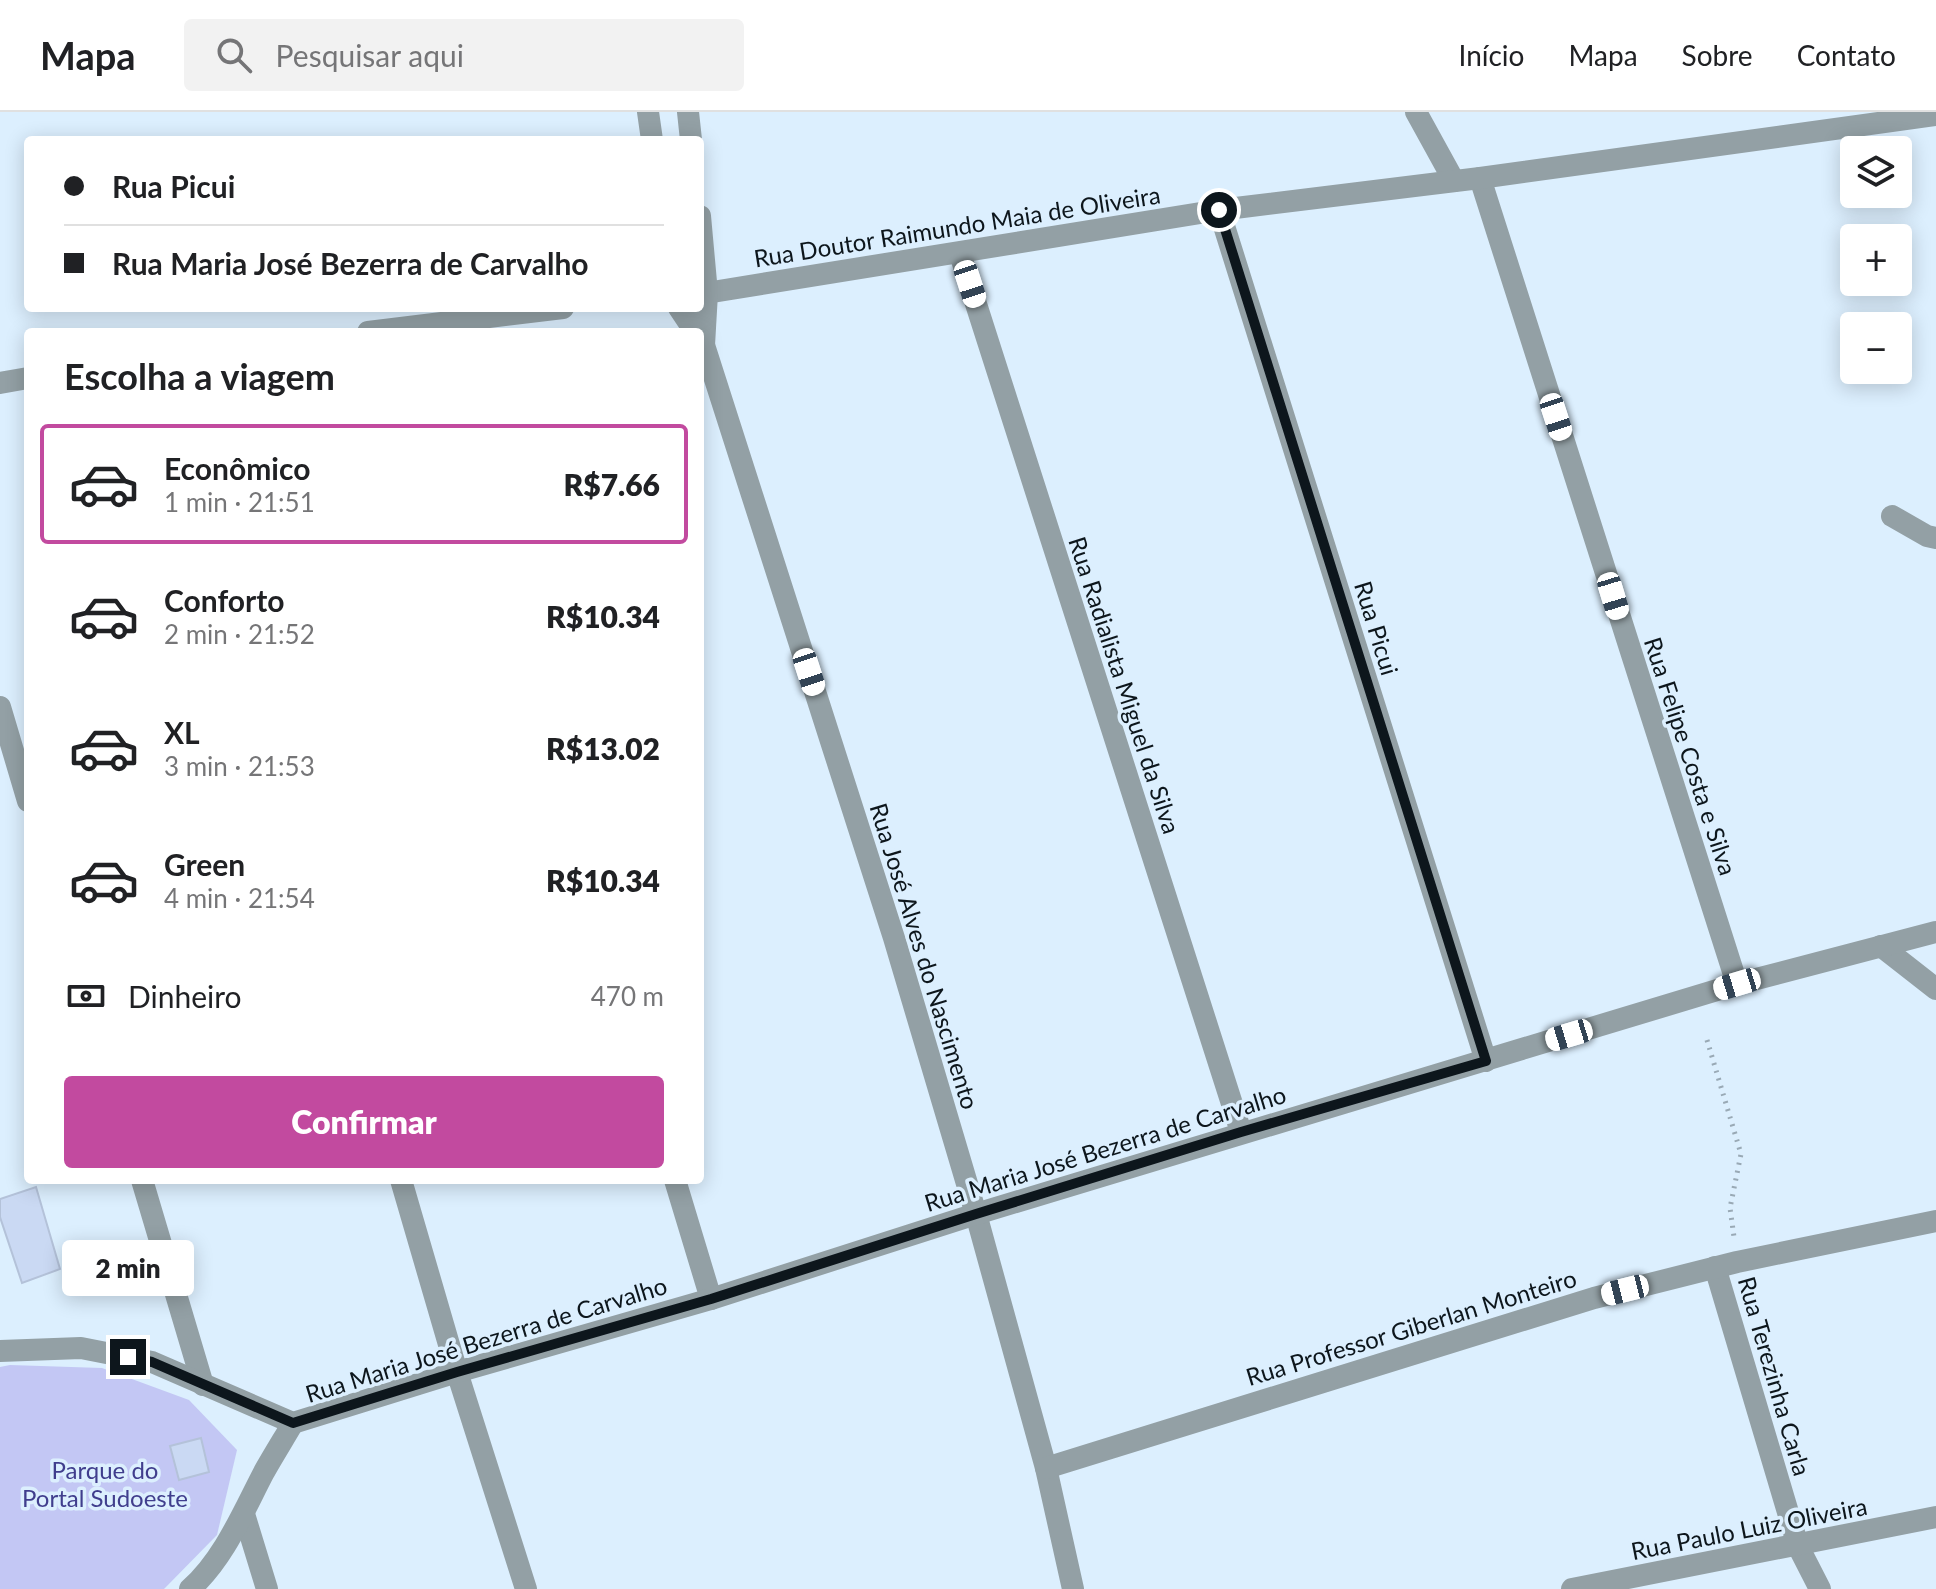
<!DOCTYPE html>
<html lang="pt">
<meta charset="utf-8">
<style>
:root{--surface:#fff;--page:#f2f2f2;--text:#202124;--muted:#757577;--line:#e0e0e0;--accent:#c24a9f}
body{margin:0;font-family:Lato,sans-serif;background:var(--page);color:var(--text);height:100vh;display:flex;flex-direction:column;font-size:30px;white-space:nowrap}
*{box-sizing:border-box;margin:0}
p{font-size:26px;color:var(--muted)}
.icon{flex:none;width:44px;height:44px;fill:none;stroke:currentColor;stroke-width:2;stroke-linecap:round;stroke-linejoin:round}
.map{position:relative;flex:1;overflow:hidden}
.panel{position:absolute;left:24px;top:216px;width:680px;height:856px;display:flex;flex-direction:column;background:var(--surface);border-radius:8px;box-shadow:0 4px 20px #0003}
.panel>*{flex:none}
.hud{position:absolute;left:24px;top:24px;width:680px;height:176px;border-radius:8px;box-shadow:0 4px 20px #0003;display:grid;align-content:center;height:176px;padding:0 40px;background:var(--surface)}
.fabs{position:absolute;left:1840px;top:24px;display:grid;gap:16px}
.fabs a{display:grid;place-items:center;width:72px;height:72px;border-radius:8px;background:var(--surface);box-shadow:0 4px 20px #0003;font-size:40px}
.end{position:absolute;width:36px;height:36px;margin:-18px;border:10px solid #0d161c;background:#fff;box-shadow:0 0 0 4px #fff}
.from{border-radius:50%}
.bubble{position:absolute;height:56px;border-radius:8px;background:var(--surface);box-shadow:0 4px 20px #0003;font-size:26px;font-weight:800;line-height:56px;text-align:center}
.car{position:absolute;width:24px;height:48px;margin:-24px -12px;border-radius:10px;box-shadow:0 0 6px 2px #0007;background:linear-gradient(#fff 24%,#345 0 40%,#fff 0 76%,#345 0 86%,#fff 0)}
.hud b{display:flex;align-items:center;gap:28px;height:76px;font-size:30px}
.hud b+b{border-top:2px solid var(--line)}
.hud i{width:20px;height:20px;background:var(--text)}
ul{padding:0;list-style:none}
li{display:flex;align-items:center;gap:24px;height:120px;margin:0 16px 12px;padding:0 24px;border:4px solid transparent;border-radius:8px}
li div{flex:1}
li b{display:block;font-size:30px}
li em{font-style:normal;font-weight:800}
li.active{border-color:var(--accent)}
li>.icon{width:72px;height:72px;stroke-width:1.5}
h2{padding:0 40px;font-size:36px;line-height:96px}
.pay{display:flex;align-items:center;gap:20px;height:88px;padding:0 40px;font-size:30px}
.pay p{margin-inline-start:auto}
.button{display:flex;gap:16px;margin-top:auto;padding:16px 40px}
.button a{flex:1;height:92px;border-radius:8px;background:var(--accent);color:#fff;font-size:32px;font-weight:800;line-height:92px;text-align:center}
header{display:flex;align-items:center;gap:48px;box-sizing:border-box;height:112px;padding:0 40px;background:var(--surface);border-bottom:2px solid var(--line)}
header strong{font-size:38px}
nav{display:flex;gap:44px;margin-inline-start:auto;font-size:28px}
.search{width:560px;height:72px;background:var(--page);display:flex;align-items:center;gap:20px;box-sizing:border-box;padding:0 28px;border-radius:8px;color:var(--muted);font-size:30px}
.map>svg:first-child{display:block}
</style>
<header>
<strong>Mapa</strong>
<div class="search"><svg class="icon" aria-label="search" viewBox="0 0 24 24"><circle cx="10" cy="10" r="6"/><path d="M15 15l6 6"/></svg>Pesquisar aqui</div>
<nav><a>Início</a><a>Mapa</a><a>Sobre</a><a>Contato</a></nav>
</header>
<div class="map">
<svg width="1936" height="1477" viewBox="0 0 1936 1477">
<rect width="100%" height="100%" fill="#dceffe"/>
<path fill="#c3c7f4" d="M10,1253L102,1256L189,1288L237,1338L217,1423L164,1477H0V1255Z"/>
<g fill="#cad9f3" stroke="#b4c2d9" stroke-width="2">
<path d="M36,1075L60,1157L22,1171L0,1105V1087Z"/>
<path d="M201,1326L209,1360L179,1368L170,1334Z"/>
</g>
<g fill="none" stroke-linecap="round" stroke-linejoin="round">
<path stroke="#99a9b5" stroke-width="5" stroke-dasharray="2 6" stroke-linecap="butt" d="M1707,928L1741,1042L1730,1096L1734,1125"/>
<g stroke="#93a0a5" stroke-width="22">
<path d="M1416,0L1454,69"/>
<path d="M1480,66L1737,872"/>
<path d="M1219,98L1486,949"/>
<path d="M960,142L1241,1020"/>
<path d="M700,182L1219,98L1480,66L1936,3"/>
<path d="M368,220L563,196"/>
<path d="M0,271L28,266"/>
<path d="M1892,404L1927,424L1936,426"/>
<path d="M0,595L28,689"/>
<path d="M1881,834L1936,877"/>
<path d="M142,1068L203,1273"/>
<path d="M401,1068L457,1260L526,1477"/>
<path d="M675,1068L711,1187"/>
<path d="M976,1102L1046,1356L1073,1477"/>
<path d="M1715,1155L1798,1434L1820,1477"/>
<path d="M1046,1356L1594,1186L1737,1150L1936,1109"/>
<path d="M244,1402L267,1477"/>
<path d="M1572,1477L1936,1405"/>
</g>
<g stroke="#93a0a5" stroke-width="22">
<path d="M648,0L652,28"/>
<path d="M688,0L691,28"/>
<path d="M700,104L707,181L704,233"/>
<path d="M679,196L695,220"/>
<path d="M700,227L704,233L894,826L976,1102"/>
<path d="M0,1239L81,1236L152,1250L293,1311L457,1260L711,1187L976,1102L1737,872L1936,820"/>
<path d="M190,1477C224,1447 243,1400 264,1360C273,1344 283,1328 293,1311"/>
</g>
</g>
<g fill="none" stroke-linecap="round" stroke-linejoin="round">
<path stroke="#0d161c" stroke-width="10" d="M128,1245L152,1250L293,1311L457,1260L711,1187L976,1102L1241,1020L1486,949L1219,98"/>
</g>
<g text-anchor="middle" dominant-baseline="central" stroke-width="7" stroke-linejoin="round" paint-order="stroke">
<g font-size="24" fill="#0d161c" stroke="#dceffe">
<text transform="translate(957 114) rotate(-9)">Rua Doutor Raimundo Maia de Oliveira</text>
<text transform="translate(1377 516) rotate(73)">Rua Picui</text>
<text transform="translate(1125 573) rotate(72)">Rua Radialista Miguel da Silva</text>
<text transform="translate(1691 644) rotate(72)">Rua Felipe Costa e Silva</text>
<text transform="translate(925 844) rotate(73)">Rua José Alves do Nascimento</text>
<text transform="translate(1105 1036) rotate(-17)">Rua Maria José Bezerra de Carvalho</text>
<text transform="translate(1411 1215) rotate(-17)">Rua Professor Giberlan Monteiro</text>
<text transform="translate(486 1227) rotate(-17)">Rua Maria José Bezerra de Carvalho</text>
<text transform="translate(1775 1264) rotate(74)">Rua Terezinha Carla</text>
<text transform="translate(1749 1416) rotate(-11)">Rua Paulo Luiz Oliveira</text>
</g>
<g font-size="24" fill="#403e8d" stroke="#dceffe">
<text x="105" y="1357">Parque do<tspan x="105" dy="28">Portal Sudoeste</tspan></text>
</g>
</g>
</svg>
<div class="fabs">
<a><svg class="icon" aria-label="layers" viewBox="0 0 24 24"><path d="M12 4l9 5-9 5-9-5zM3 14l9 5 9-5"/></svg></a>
<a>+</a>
<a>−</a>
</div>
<i class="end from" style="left:1219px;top:98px"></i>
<i class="end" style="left:128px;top:1245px"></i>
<div class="bubble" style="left:62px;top:1128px;width:132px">2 min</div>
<i class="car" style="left:970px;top:172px;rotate:162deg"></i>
<i class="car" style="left:1556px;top:305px;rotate:162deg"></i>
<i class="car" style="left:1613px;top:484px;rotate:163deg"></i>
<i class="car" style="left:809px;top:560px;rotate:162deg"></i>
<i class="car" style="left:1737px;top:872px;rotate:253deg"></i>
<i class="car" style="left:1569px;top:923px;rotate:253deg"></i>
<i class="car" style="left:1625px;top:1178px;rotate:256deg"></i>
<div class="hud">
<b><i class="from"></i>Rua Picui</b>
<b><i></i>Rua Maria José Bezerra de Carvalho</b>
</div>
<section class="panel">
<h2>Escolha a viagem</h2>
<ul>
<li class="active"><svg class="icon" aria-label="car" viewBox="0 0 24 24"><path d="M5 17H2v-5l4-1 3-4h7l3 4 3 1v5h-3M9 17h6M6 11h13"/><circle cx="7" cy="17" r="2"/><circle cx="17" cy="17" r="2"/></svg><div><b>Econômico</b><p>1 min · 21:51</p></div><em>R$7.66</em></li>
<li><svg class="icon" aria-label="car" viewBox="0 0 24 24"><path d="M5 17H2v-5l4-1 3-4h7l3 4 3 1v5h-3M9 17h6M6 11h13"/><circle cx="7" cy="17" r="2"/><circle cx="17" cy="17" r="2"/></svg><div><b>Conforto</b><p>2 min · 21:52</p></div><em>R$10.34</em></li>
<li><svg class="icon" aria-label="car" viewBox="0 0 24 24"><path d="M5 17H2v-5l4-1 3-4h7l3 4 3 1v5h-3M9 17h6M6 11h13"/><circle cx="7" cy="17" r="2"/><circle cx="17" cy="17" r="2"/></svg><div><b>XL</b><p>3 min · 21:53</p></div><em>R$13.02</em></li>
<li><svg class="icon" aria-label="car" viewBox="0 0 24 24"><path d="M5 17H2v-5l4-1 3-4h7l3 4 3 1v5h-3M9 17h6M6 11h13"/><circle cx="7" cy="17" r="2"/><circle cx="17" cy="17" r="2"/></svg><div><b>Green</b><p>4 min · 21:54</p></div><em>R$10.34</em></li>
</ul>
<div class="pay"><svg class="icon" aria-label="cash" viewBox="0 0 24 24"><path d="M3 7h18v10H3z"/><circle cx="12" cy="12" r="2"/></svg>Dinheiro<p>470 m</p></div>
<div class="button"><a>Confirmar</a></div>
</section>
</div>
